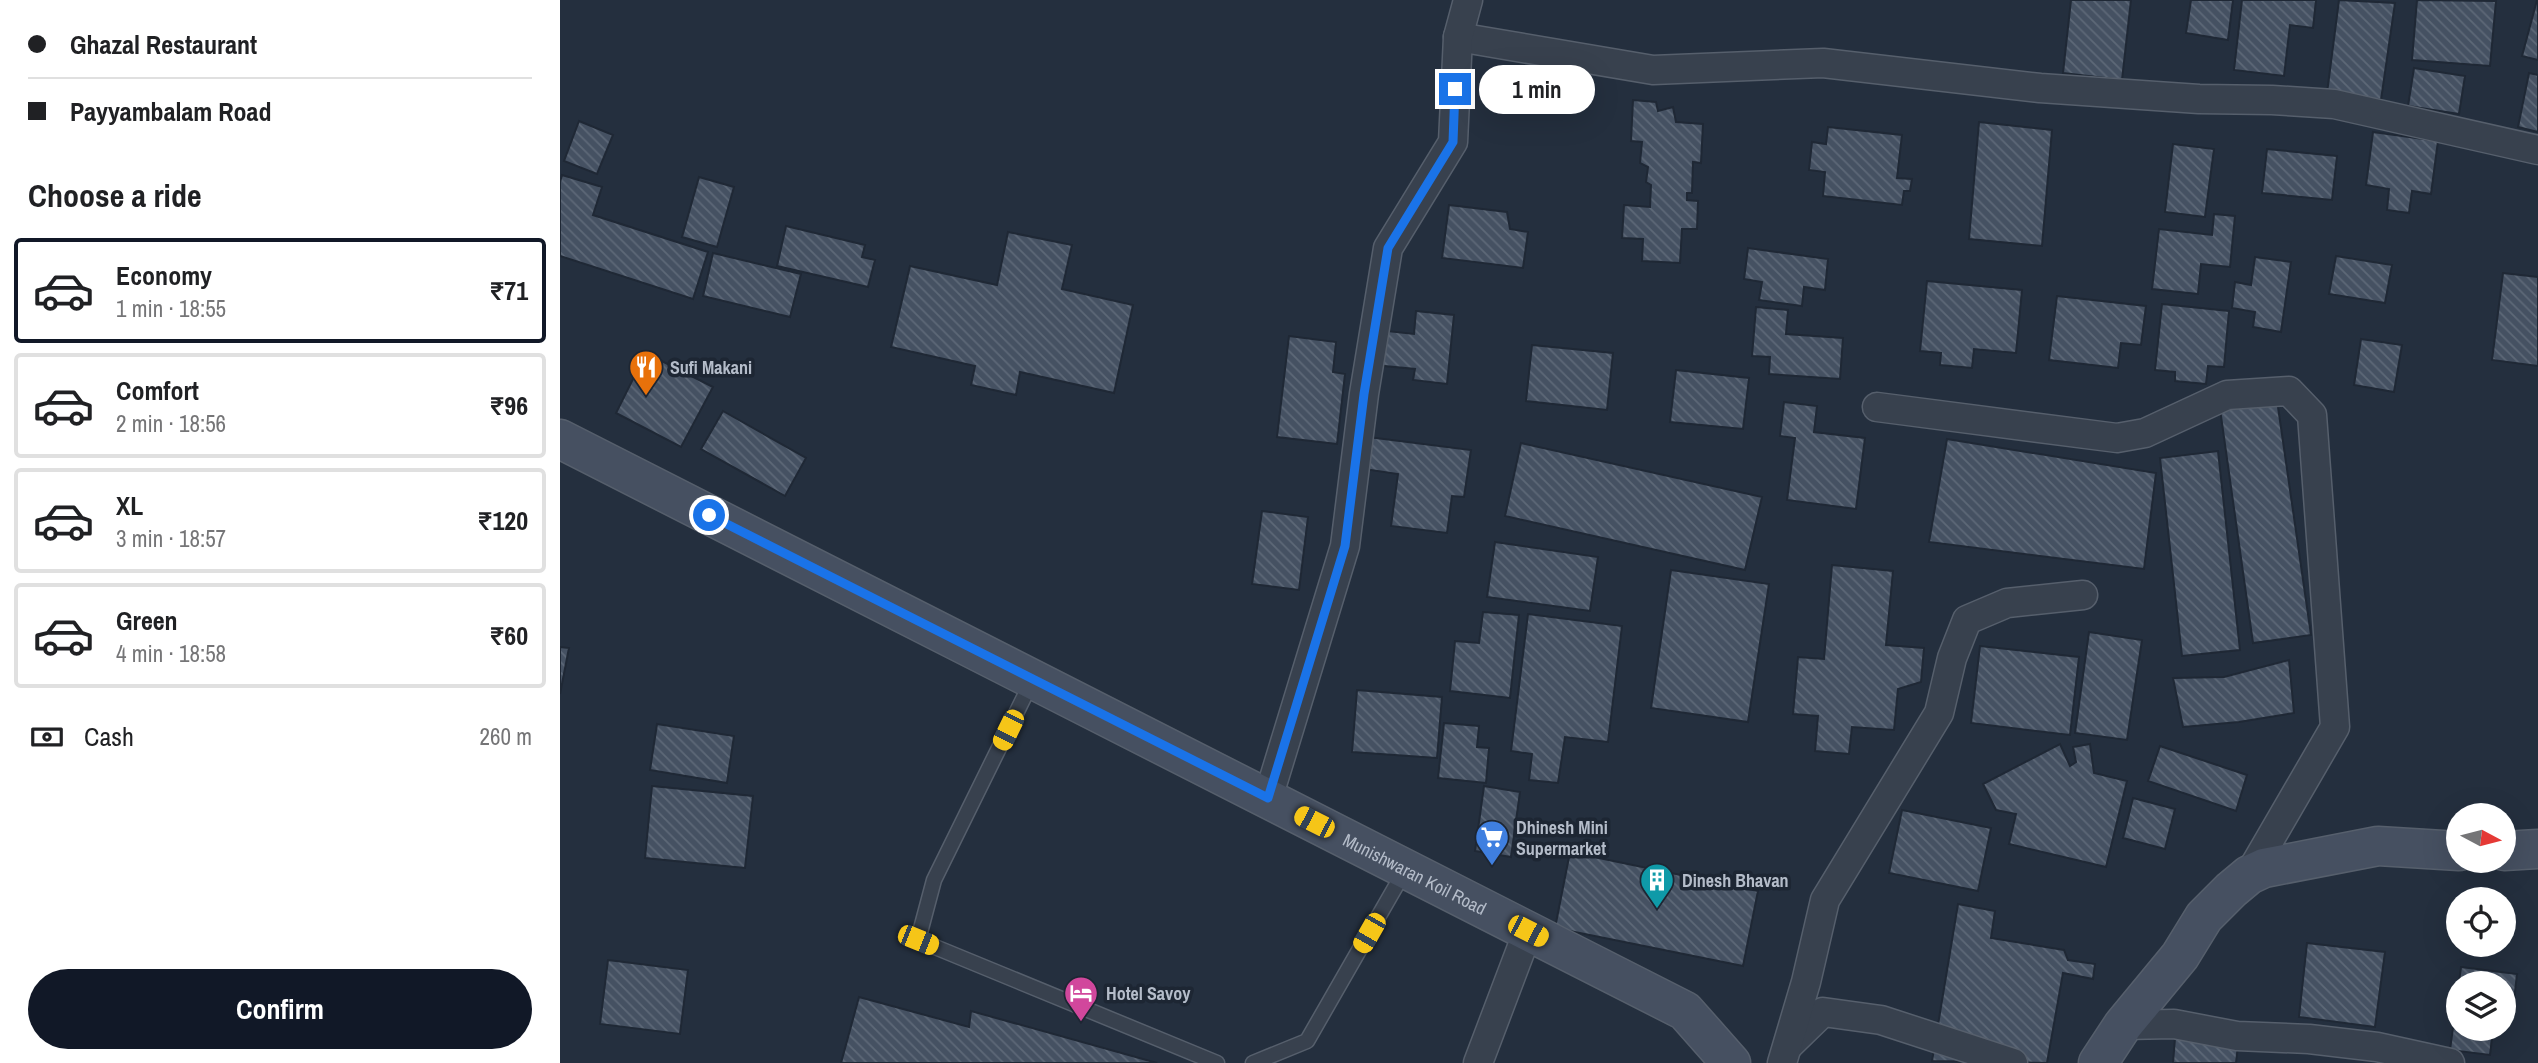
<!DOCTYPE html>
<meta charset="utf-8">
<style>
:root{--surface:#fff;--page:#f6f6f6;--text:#202124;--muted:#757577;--line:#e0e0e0;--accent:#111827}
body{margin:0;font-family:"Archivo Narrow",sans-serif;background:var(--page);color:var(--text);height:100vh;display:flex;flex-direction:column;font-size:26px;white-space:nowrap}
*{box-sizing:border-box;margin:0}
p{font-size:23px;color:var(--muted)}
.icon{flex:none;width:38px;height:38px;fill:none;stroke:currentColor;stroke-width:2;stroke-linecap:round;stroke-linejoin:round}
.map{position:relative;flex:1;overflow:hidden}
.side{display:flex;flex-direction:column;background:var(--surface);width:560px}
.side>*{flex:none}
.guide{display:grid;align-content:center;height:154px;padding:0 28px;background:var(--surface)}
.needle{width:46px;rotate:97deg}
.tools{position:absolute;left:1886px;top:803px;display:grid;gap:14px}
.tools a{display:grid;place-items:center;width:70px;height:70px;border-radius:50%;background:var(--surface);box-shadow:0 7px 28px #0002;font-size:35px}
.end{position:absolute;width:32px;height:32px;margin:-16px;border:9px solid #1a73e8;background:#fff;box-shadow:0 0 0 4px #fff}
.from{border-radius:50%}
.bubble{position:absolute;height:49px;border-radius:24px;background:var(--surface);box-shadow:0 7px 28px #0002;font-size:23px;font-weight:700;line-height:49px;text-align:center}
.car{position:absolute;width:21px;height:42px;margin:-21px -10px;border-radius:9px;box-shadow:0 0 5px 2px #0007;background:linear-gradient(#f5c518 24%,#345 0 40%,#f5c518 0 76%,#345 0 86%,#f5c518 0)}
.guide b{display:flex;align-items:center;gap:24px;height:66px;font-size:26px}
.guide b+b{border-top:2px solid var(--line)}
.guide i{width:18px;height:18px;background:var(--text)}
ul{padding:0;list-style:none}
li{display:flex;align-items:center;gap:21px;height:105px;margin:0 14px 10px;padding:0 14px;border:4px solid var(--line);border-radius:7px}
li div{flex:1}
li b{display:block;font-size:26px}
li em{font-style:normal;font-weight:700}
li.current{border-color:var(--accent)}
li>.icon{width:63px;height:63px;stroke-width:1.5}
h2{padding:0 28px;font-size:32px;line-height:84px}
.pay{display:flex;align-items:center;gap:18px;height:77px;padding:0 28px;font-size:26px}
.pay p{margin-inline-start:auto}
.cta{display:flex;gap:14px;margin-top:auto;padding:14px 28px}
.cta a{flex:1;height:80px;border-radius:42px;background:var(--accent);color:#fff;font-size:28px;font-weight:700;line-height:80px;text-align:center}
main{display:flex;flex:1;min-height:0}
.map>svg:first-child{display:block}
</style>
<main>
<section class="side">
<div class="guide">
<b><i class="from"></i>Ghazal Restaurant</b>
<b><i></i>Payyambalam Road</b>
</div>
<h2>Choose a ride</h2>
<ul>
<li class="current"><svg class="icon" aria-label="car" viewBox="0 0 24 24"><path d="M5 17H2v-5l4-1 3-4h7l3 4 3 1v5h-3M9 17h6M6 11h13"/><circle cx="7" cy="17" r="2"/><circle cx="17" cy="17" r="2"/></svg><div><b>Economy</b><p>1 min · 18:55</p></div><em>₹71</em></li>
<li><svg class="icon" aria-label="car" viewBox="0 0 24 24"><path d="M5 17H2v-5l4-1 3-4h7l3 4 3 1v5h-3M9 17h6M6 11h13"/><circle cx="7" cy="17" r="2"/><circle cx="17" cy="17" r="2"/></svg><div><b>Comfort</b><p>2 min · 18:56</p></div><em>₹96</em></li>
<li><svg class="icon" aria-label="car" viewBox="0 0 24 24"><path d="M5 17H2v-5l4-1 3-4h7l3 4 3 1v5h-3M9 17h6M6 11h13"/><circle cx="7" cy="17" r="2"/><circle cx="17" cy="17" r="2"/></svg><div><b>XL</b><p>3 min · 18:57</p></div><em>₹120</em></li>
<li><svg class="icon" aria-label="car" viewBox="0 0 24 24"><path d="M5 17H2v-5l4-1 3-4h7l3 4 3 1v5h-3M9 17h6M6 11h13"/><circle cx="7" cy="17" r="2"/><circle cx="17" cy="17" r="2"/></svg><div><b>Green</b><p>4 min · 18:58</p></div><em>₹60</em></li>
</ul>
<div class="pay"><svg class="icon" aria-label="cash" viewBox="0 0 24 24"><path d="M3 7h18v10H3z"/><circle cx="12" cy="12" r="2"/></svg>Cash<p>260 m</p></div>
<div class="cta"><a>Confirm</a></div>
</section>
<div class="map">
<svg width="1978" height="1063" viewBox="0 0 1978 1063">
<defs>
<pattern id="building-back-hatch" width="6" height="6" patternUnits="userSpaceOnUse" patternTransform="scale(1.75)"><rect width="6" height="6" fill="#455162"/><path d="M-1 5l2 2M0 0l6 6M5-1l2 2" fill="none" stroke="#5d6877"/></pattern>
</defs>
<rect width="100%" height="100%" fill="#242f3e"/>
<g fill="url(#building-back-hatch)" stroke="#1f2835" stroke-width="2">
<path d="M1511,0H1571L1562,80L1503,73Z"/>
<path d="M1631,0H1673L1668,40L1626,33Z"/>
<path d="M1682,0H1756L1753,28L1730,25L1724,76L1674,70Z"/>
<path d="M1779,0L1835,3L1821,100L1767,93Z"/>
<path d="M1857,0L1936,1L1930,66L1852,60Z"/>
<path d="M1977,0H1978V60L1962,56Z"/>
<path d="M1854,68L1905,76L1899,114L1848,106Z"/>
<path d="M1969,73L1978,75V132L1958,127Z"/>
<path d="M1073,100L1096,102L1098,111L1113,107L1116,122L1143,124L1141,163L1133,162L1132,193H1127V200L1138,201L1137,229H1122L1120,263L1082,261L1083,239L1062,238L1064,205L1090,207L1091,185L1086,182L1088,167L1080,163L1082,142L1071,141Z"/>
<path d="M19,121L53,135L37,174L4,161Z"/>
<path d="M1419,122L1492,130L1482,246L1409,239Z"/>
<path d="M1268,127L1342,135L1337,178L1352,179L1350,191H1344L1342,205L1263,196L1265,172L1249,170L1252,142L1266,144Z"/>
<path d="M1813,132L1878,141L1871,194L1852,191L1849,213L1827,210L1829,189L1806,185Z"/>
<path d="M1613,144L1654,149L1645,217L1605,212Z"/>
<path d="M1707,149L1777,156L1772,200L1702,193Z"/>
<path d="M2,175L42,187L33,215L148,252L133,299L0,256V182Z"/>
<path d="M139,177L174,187L157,247L122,237Z"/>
<path d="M889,205L947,212L950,229L968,232L963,268L882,258Z"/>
<path d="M1654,214L1675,216L1670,267L1641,264L1638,294L1592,289L1599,229L1652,235Z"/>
<path d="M226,226L305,245L302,257L315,260L308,287L217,266Z"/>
<path d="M448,232L512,245L502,289L573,305L554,393L460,372L456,395L411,385L415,366L331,347L350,266L437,285Z"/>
<path d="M1188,248L1268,259L1265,290L1244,287L1242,306L1199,300L1202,282L1184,279Z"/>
<path d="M153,253L241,274L230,317L143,296Z"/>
<path d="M1776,256L1832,265L1825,303L1769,294Z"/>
<path d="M1695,257L1731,262L1721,332L1693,327L1695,312L1672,308L1675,282L1691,285Z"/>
<path d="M1943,273L1978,277V366L1932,360Z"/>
<path d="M1367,281L1462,290L1456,353L1414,349L1412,368L1380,365L1381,353L1360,351Z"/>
<path d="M1497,296L1586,306L1581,345L1561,343L1558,368L1489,360Z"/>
<path d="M1602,304L1669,311L1664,367L1648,366L1646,384L1615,381V372L1595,370Z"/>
<path d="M1196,307L1228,310L1226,334L1283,338L1280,379L1209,374L1210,357L1192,356Z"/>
<path d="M856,311L894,315L887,384L853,380L855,369L814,365L818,330L854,334Z"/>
<path d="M729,336L776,342L773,372L785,374L777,444L717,437Z"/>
<path d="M1801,339L1842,345L1834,392L1794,385Z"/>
<path d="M972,345L1053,353L1047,410L966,401Z"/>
<path d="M86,353L153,387L121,447L56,413Z"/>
<path d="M1116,370L1189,378L1183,429L1110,422Z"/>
<path d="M1717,400L1751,635L1693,643L1660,409Z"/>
<path d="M1224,402L1257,406L1254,432L1305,438L1296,509L1227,500L1235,438L1220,436Z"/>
<path d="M163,411L246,458L225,496L141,449Z"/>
<path d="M808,437L911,450L904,497L892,496L887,533L831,526L838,474L804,469Z"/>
<path d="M1387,439L1596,473L1584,569L1369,542Z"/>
<path d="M961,443L1202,497L1185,570L945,516Z"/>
<path d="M1658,451L1680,650L1622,656L1600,458Z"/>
<path d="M702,511L748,517L739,590L692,584Z"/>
<path d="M935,542L1038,557L1030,611L927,597Z"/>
<path d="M1272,565L1333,571L1326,645L1364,648L1361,682L1338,689L1334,730L1292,727L1289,754L1255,751L1258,716L1233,714L1238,657L1264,659Z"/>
<path d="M1111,570L1209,584L1188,722L1091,708Z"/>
<path d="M923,612L959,615L950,698L890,691L895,641L919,643Z"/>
<path d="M968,614L1062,626L1048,742L1005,737L998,783L969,780L972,754L951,751Z"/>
<path d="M1529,632L1582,640L1567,740L1515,733Z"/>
<path d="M1420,646L1519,657L1510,735L1411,723Z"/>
<path d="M0,647L9,648L0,694Z"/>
<path d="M1729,660L1734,713L1679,722L1623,727L1613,678L1664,677Z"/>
<path d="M797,690L882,697L877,758L792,752Z"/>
<path d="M884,723L919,726L917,747L929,748L926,783L878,778Z"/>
<path d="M97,724L174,736L167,783L90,770Z"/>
<path d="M1500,744L1510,766L1516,762L1513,747L1530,744L1534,773L1567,781L1546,867L1449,844L1456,814L1436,810L1423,784Z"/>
<path d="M1600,746L1687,775L1676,811L1588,781Z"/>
<path d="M92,786L193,796L185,868L85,858Z"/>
<path d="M924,786L960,792L951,857L915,851Z"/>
<path d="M1573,798L1615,809L1605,849L1563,838Z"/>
<path d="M1342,810L1431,828L1418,891L1329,873Z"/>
<path d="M1010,852L1198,891L1183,966L995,928Z"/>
<path d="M1398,904L1435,911L1431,938L1504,950L1508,960L1535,964L1533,979L1503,973L1487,1063L1372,1061Z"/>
<path d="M1747,943L1825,952L1815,1027L1739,1017Z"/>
<path d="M48,960L128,970L120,1034L40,1024Z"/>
<path d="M1901,967L1957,974L1952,1019L1944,1018V984H1899V1029H1933L1930,1055L1890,1050Z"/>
<path d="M299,997L409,1027L411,1011L597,1063H281Z"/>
<path d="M1615,1038L1678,1045L1676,1063H1613Z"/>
</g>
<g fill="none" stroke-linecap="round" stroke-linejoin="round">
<g stroke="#565f6c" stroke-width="17">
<g id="lane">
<path d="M472,681L374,880L358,940L657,1063"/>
<path d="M693,1063L747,1041L844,872"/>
</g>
</g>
<g stroke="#565f6c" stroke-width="31">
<g id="street">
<path d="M898,37L1093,70L1263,63L1480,88L1639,99L1712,100L1774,104L1978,150"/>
<path d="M1317,407L1557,438L1585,433L1667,395L1729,391L1752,415L1775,727L1689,875"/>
<path d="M708,798L785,546L804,394L828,248L893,142L898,37L908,0"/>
<path d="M1563,1025L1614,1024L1677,1036L1749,1039L1817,1047L1890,1063"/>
<path d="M1229,1045L1263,1012L1321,1020L1453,1063"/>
<path d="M918,1063L968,931"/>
<path d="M1222,1063L1246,982L1265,900L1379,713L1392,658L1407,620L1447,603L1523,595"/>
</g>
</g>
<g stroke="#565f6c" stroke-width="41">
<g id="secondary">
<path id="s1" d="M0,439L1125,1011L1171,1063"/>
<path d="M1944,851L1978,849"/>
<path d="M1538,1063L1563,1025L1620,956L1644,917L1671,890L1689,875L1704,868L1818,846L1899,851"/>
</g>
</g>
<use href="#lane" stroke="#38414e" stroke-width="14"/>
<use href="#street" stroke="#38414e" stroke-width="28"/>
<use href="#secondary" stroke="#465061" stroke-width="38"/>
</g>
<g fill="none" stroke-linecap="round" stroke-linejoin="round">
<path stroke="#1a73e8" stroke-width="9" d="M149,515L708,798L785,546L804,394L828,248L893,142L895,89"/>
</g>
<defs>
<g id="restaurant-pin" transform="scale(1.75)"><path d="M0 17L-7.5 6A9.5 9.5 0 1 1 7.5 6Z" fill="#e8710a" stroke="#1d2633"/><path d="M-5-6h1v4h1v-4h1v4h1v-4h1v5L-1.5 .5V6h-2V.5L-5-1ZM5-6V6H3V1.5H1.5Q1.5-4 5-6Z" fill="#fff"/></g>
<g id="supermarket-pin" transform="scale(1.75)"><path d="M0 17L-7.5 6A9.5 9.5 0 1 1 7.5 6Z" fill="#3f7fe0" stroke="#1d2633"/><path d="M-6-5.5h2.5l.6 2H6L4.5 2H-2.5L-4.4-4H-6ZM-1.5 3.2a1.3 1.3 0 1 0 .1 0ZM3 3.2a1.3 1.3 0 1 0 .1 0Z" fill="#fff"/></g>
<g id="building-pin" transform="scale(1.75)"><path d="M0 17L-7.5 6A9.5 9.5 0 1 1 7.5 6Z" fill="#0f9aa8" stroke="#1d2633"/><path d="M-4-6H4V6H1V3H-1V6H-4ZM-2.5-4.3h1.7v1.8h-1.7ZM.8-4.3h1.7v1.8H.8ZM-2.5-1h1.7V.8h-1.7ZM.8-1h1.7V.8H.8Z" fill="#fff"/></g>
<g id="hotel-pin" transform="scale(1.75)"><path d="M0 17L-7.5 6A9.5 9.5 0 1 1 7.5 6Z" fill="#d1479c" stroke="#1d2633"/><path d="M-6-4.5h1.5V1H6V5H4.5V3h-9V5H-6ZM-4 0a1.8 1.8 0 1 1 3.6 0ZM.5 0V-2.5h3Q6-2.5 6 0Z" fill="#fff"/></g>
</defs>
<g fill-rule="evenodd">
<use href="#restaurant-pin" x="86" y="367"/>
<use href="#supermarket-pin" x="932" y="837"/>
<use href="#building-pin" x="1097" y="880"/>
<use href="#hotel-pin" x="521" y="993"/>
</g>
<g text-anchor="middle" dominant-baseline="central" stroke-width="7" stroke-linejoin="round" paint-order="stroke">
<g font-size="18" font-weight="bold" fill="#b4bcc9" stroke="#1d2633" text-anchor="start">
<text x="110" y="367">Sufi Makani</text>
<text x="956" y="827">Dhinesh Mini<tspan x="956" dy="21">Supermarket</tspan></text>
<text x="1122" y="880">Dinesh Bhavan</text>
<text x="546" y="993">Hotel Savoy</text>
</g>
<g font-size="18" fill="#b4bcc9" stroke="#1d2633">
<text stroke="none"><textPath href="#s1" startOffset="959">Munishwaran Koil Road</textPath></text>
</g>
</g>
</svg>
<div class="tools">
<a><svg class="needle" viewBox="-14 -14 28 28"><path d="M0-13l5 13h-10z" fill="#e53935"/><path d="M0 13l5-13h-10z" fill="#757577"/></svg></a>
<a><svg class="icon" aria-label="locate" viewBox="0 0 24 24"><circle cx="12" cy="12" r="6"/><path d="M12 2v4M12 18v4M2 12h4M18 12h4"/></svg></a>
<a><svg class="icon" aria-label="layers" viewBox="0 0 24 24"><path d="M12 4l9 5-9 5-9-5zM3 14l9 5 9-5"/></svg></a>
</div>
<i class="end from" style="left:149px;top:515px"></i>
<i class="end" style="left:895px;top:89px"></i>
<div class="bubble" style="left:919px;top:65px;width:116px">1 min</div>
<i class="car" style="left:448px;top:730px;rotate:206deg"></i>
<i class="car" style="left:754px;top:822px;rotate:297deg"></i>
<i class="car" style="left:968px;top:931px;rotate:117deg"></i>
<i class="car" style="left:809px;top:933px;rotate:210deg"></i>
<i class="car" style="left:358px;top:940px;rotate:112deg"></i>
</div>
</main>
